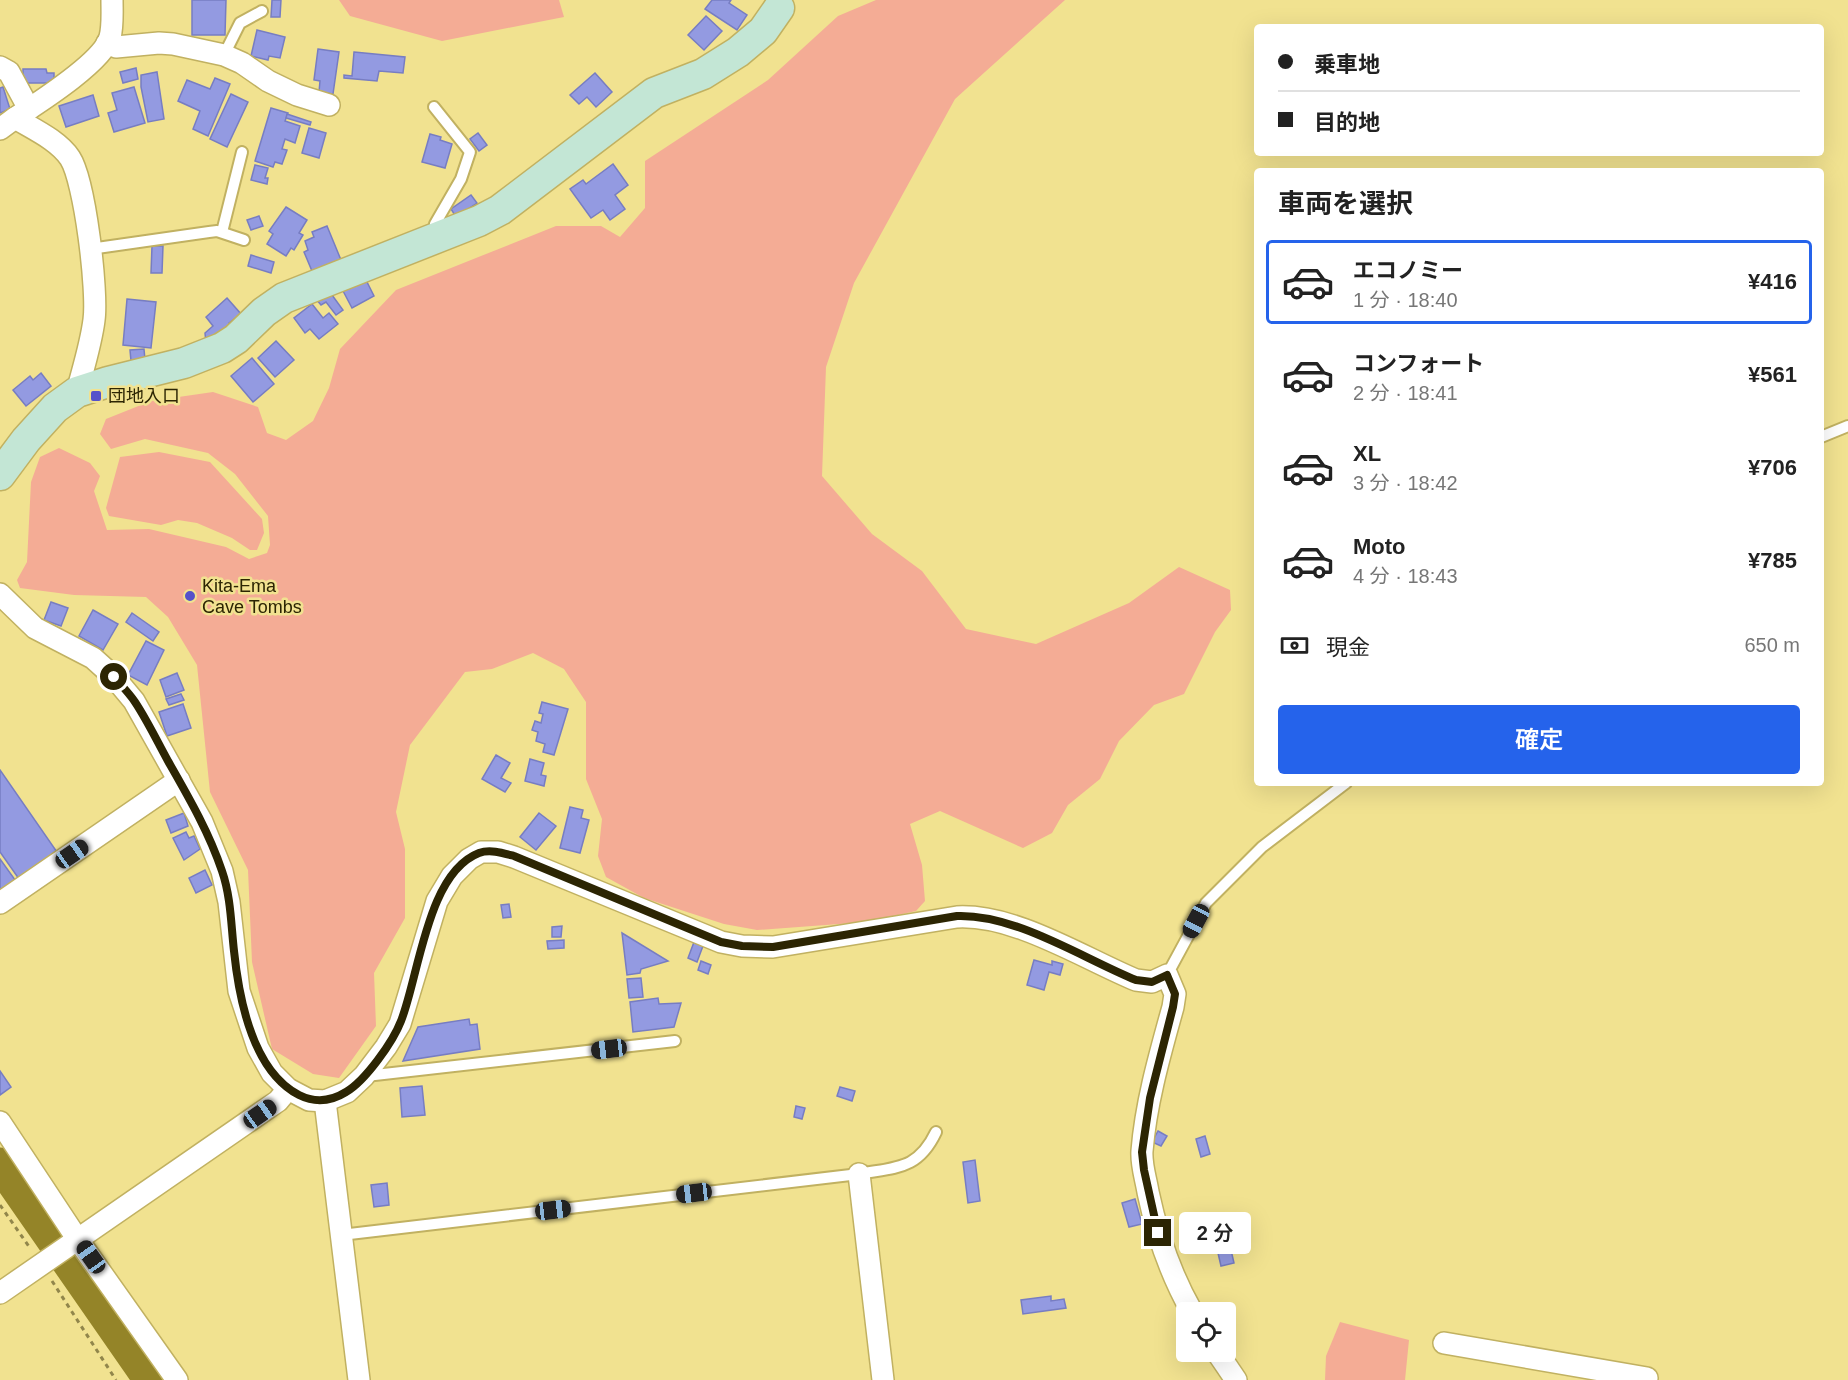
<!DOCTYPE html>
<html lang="ja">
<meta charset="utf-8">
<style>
:root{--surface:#fff;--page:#f2f2f2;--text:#222;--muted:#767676;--line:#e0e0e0;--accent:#2563eb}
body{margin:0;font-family:Arial,"Noto Sans JP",sans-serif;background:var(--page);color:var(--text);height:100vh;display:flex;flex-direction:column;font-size:22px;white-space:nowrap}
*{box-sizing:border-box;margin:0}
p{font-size:20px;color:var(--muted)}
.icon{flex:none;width:33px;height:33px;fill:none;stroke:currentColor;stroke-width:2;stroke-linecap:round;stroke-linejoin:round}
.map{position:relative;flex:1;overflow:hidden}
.drawer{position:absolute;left:1254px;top:168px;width:570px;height:618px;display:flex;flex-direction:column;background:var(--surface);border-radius:6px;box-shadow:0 6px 24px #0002}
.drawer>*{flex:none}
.top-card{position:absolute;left:1254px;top:24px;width:570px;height:132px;border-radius:6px;box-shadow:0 6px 24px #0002;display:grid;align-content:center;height:132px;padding:0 24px;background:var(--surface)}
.tools{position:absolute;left:1176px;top:1302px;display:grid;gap:12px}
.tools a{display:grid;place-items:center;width:60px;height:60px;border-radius:6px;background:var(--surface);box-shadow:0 6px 24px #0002;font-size:30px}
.end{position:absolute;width:27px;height:27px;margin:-14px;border:8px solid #2c2503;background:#fff;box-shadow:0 0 0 3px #fff}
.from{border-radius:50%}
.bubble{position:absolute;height:42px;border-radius:6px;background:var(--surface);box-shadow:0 6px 24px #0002;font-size:20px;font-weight:600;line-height:42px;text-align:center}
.car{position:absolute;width:18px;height:36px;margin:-18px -9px;border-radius:8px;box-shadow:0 0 4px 2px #0007;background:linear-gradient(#222 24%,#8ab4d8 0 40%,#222 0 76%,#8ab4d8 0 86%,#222 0)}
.top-card b{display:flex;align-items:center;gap:21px;height:57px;font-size:22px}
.top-card b+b{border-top:2px solid var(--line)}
.top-card i{width:15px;height:15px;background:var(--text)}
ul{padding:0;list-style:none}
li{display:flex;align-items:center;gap:18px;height:84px;margin:0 12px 9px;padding:0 12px;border:3px solid transparent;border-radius:6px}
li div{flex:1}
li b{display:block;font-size:22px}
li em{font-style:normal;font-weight:600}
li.selected{border-color:var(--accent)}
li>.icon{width:54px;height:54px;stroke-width:1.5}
h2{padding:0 24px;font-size:27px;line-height:72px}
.pay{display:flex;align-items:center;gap:15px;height:66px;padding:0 24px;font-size:22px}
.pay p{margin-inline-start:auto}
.action{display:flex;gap:12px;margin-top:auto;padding:12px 24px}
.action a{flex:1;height:69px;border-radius:6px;background:var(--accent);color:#fff;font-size:24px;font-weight:600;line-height:69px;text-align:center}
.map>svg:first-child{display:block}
</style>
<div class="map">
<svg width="1848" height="1380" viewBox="0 0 1848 1380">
<rect width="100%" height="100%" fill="#f1e290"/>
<g fill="#f4ac95">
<path d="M339,0H559L564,17L442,41L350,16Z"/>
<path d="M876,0H1065L955,99L854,283L826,367L822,476L872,534L922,571L966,629L1036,644L1129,603L1179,567L1230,590L1231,610L1215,632L1184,694L1154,705L1119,741L1100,779L1068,805L1052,833L1023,848L940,811L910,824L922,865L925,901L916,911L866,922L757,930L724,924L644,898L606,877L598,856L602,819L586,779V702L564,669L533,653L492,669L465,672L410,745L396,812L405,849V918L374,973L376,1026L339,1078L313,1074L272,1049L252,962L248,870L210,792L197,665L168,617L146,597L74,595L20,588L17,580L27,562L31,482L40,457L59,448L90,463L100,476L94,491L107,530L149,529L226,547L249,559L267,553L270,545L268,516L235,474L208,453L145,439L111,449L100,434L106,419L151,401L213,392L258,407L267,433L286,440L313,421L329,388L340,349L396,290L556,226H601L620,237L645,208V161L768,80L838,16Z"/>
<path d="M159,452L210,462L262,519L264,533L257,550H250L232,538L197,523L178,520L161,525L109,516L106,508L120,457Z"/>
<path d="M1340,1322L1409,1340L1405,1380H1325L1326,1356Z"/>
</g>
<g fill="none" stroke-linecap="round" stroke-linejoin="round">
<path stroke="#948428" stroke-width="33" d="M0,1164L150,1380"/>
</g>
<g fill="#939ae1" stroke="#777dc2" stroke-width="1.5">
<path d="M192,0H226L225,35H192Z"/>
<path d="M272,0H281L280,17H271Z"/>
<path d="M712,0H731L729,3L747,15L737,30L705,9Z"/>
<path d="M706,16L722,31L704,50L688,35Z"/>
<path d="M257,30L285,37L280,58L269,56L268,60L251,56Z"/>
<path d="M318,49L339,52L333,94L319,92L320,81L314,80Z"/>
<path d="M354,52L405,57L403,73L379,71L377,81L344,78V75L352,76Z"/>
<path d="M136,68L138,79L123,83L120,72Z"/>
<path d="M23,69H46L47,73H54V83H23Z"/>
<path d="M157,72L164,119L148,122L141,87V75Z"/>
<path d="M595,73L612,92L596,107L587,97L579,104L570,95Z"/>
<path d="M215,78L230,84L208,136L193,129L200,111L178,101L187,80L210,89Z"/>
<path d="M3,87L10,109L0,113V88Z"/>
<path d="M134,87L145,123L114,132L108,113L117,110L112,93Z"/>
<path d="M231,94L248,102L227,147L210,139Z"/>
<path d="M93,95L99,116L66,127L59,106Z"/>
<path d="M271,108L288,113L285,121L300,126L295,143L285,139L282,149L287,150L282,164L275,162L273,167L255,161Z"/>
<path d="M287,114L311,122L310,125L286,118Z"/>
<path d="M309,128L326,133L319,158L302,153Z"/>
<path d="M478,133L487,145L479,151L470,139Z"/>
<path d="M430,134L441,137L440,140L452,144L445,168L422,162Z"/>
<path d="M613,164L628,185L615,195L625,209L610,220L603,210L591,218L570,189L583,180L586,184Z"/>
<path d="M255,165L268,168L265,178H268L267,184L251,180Z"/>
<path d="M471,195L477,203L456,217L451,209Z"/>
<path d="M286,207L307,220L299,233L303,235L294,250L291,248L286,256L267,244L273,234L269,231Z"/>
<path d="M259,216L263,226L251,230L247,220Z"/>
<path d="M327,226L341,260L312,271L304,252L308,250L305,241L314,237L312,232Z"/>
<path d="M152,246H163L162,273H151Z"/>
<path d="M251,255L274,262L271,273L248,266Z"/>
<path d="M366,280L374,296L352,308L342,289Z"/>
<path d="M332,295L343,310L336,315L326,302L321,305L316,299Z"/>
<path d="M227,298L241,314L229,323L230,326L206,343L205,333L213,326L206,317Z"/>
<path d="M127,299L156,302L151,348L123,345Z"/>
<path d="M312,304L323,318L329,313L338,324L319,339L310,329L305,333L294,318Z"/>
<path d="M276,341L294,360L275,377L258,358Z"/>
<path d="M144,349L145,360L131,361L130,350Z"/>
<path d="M252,358L274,384L253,402L231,376Z"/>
<path d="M41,373L51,386L26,406L13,390L30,376L33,380Z"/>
<path d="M51,602L68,608L61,626L44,620Z"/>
<path d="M93,610L118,624L103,650L79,636Z"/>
<path d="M132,613L159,632L153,641L126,622Z"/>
<path d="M146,641L164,650L147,685L128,675Z"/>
<path d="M177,673L184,690L166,697L160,680Z"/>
<path d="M181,694L184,700L169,705L166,699Z"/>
<path d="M542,702L568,709L554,755L543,752L545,744L536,741L538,732L532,730L535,721L541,723L543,714L539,713Z"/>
<path d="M183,704L191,728L167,736L159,712Z"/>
<path d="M496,755L510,763L501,778L511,783L505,792L482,779Z"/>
<path d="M530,759L544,763L541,775L546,776L544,786L525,781Z"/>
<path d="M0,770L57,852L19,879L0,852Z"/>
<path d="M570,807L583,810L581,818L589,820L580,853L560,848Z"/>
<path d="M184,813L188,826L171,833L166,820Z"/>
<path d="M539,813L556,826L536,850L520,837Z"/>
<path d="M186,832L189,838L194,836L200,849L184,860L173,838Z"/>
<path d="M0,859L18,884L0,897Z"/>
<path d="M205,870L212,885L196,893L189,878Z"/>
<path d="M509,904L511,917L503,918L501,905Z"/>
<path d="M562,926L561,937H552V927Z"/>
<path d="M622,933L668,961L641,969L640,973L627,975Z"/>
<path d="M564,940V948L548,949L547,941Z"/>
<path d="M694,942L703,946L697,962L688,958Z"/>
<path d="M1034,960L1052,965V961L1063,964L1060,975L1049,972L1044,990L1027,985Z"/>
<path d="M701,961L711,965L708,974L698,970Z"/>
<path d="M641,978L643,997L629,998L627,979Z"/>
<path d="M658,998L659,1004L681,1003L674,1027L633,1032L630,1002Z"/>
<path d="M469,1019L470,1025L477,1024L480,1049L403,1061L418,1027Z"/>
<path d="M0,1071L11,1087L0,1095Z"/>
<path d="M422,1086L425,1115L402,1117L400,1088Z"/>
<path d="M840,1087L855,1091L852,1101L837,1096Z"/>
<path d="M796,1106L805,1108L802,1119L794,1117Z"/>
<path d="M1158,1131L1167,1136L1161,1146L1152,1142Z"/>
<path d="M1205,1136L1210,1154L1201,1157L1196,1139Z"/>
<path d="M975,1160L980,1201L968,1203L963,1162Z"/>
<path d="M387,1183L389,1205L374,1207L371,1185Z"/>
<path d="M1135,1199L1142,1224L1129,1227L1122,1203Z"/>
<path d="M1231,1250L1234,1263L1221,1266L1218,1253Z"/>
<path d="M1051,1296V1301L1064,1299L1066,1308L1023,1314L1021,1300Z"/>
</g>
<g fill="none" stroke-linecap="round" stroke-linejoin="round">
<g stroke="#c1b161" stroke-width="14">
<g id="lane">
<path d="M224,55L240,23L262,11"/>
<path d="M222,232L242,152"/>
<path d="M434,236L435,224L461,179L470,152L434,107"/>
<path d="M90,249L209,232L217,231L244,240"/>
<path d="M1821,437L1848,426"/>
<path d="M1167,975L1206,903L1262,847L1346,783"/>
<path d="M366,1076L675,1041"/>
<path d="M341,1235L859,1174C896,1167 918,1170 936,1132"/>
</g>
</g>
<g stroke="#c1b161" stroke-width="24">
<g id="street">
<path d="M107,43L116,47L159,43L173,44L224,55L242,63L268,81L297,95L329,105"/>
<path d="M0,67L9,72L29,109"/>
<path d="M15,118C38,103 103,62 110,37C113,26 112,12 112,0"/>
<path d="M0,129L15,118C33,129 58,140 70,158C85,181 98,292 94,320C91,344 83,369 77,392"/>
<path d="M0,594L35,628L93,658L114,677L134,701L202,822L222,871L229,902L239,991L258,1048L272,1073L288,1089L309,1100L325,1101L347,1092L364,1076L386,1047L400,1024L437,901L452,876L469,859L481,852H498L514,857L721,942L742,946L773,947L957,917C1015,914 1083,958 1136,980L1152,982L1167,975L1175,994L1173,1007C1160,1054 1146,1102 1142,1151C1141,1165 1146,1179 1148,1192C1157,1235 1171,1275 1192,1312"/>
<path d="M0,903L179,780"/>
<path d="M325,1101L359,1380"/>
<path d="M0,1122L78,1240L177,1380"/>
<path d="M859,1174L883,1380"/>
<path d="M0,1293L278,1101L288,1089"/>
<path d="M1444,1343L1647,1378L1646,1380"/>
<path d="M1217,1352L1236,1380"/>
</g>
</g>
<g stroke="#c1b161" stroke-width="33">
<path id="secondary" d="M0,475L26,440L55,408L77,392L108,382L184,363L222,348L236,339L264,312L284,298L479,221L500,210L654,93L703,74L738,52L763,31L779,8"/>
</g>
<g stroke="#91864b" stroke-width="3" stroke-dasharray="4.5 4.5" stroke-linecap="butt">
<path d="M0,1205L30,1248"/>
<path d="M52,1281L116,1380"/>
</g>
<use href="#lane" stroke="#fff" stroke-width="10"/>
<use href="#street" stroke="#fff" stroke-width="21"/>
<use href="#secondary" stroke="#c3e6d5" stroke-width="30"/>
</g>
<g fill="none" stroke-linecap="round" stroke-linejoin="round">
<path stroke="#2c2503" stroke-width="8" d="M114,677C121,685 129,693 135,702C147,720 157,741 168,761C188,796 209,832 222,871C231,897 231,925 234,951C239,999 253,1071 299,1095C315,1103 330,1102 346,1092C365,1081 393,1042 401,1021C419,976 427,873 479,853C490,849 503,853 514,856L721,942L742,946L773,947L957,916C1016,914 1082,958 1136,980L1152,982L1167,975L1175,994L1173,1007L1150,1098L1142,1152L1144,1170L1158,1233"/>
</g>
<g fill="#5552ca" stroke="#f1e290" stroke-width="2">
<rect x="90" y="390" width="12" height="12" rx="3"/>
<circle cx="190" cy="596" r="6"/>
</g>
<g text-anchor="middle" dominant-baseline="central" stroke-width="5" stroke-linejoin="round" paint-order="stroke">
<g font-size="18" fill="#2c2503" stroke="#f1e290" text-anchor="start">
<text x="108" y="396">団地入口</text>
<text x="202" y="586">Kita-Ema<tspan x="202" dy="21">Cave Tombs</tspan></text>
</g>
</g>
</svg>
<div class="tools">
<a><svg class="icon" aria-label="locate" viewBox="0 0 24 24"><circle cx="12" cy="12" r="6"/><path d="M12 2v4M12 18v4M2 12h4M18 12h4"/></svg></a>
</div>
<i class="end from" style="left:114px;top:677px"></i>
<i class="end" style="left:1158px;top:1233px"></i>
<div class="bubble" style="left:1179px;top:1212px;width:72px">2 分</div>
<i class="car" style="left:72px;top:854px;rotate:55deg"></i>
<i class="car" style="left:1196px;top:921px;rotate:208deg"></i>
<i class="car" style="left:609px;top:1049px;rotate:263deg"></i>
<i class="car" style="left:260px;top:1114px;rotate:55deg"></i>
<i class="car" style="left:694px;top:1193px;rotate:263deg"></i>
<i class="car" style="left:553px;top:1210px;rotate:83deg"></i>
<i class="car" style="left:91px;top:1257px;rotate:325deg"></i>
<div class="top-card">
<b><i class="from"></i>乗車地</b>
<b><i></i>目的地</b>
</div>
<section class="drawer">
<h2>車両を選択</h2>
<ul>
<li class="selected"><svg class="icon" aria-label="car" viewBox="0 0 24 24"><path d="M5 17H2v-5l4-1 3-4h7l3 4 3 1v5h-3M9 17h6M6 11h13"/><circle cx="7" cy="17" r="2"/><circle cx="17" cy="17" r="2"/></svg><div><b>エコノミー</b><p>1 分 · 18:40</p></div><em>¥416</em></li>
<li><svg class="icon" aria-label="car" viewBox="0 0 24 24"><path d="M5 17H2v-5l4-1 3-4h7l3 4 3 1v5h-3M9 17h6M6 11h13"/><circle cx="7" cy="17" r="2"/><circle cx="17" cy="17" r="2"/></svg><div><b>コンフォート</b><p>2 分 · 18:41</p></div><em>¥561</em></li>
<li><svg class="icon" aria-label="car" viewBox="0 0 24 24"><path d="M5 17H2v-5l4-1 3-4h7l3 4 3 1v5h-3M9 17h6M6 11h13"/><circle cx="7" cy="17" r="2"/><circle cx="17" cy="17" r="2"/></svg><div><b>XL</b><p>3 分 · 18:42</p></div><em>¥706</em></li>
<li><svg class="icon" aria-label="car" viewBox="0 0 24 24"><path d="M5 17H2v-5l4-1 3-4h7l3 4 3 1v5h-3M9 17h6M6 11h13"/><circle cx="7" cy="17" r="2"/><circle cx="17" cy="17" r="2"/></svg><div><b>Moto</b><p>4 分 · 18:43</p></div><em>¥785</em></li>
</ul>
<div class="pay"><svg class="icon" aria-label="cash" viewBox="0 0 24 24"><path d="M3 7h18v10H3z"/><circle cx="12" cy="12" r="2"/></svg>現金<p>650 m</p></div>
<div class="action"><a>確定</a></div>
</section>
</div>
